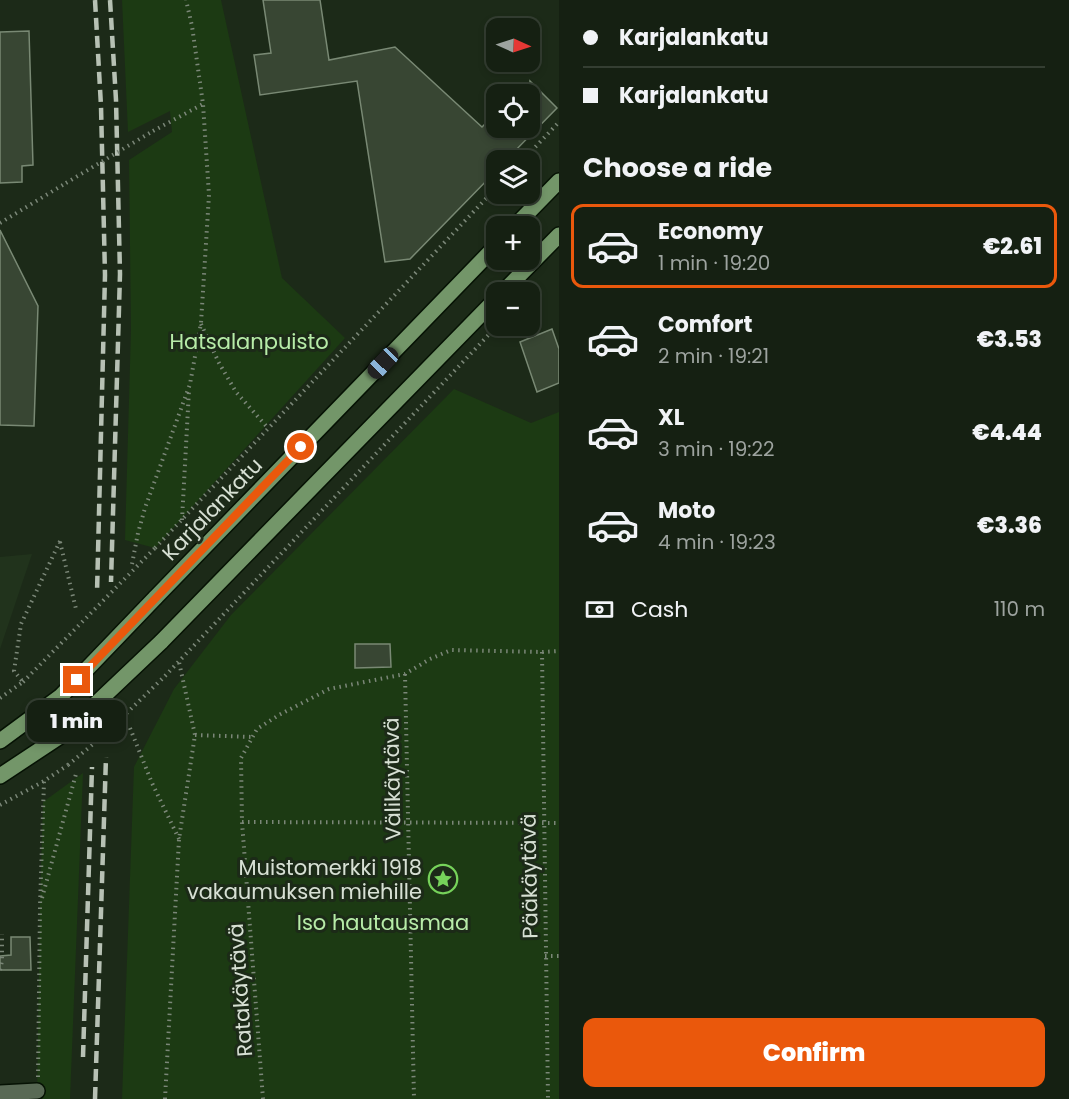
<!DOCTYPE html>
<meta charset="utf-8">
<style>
:root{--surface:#152012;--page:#222d20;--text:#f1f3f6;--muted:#9da39f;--line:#343e32;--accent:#ea580c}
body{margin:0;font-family:Poppins,sans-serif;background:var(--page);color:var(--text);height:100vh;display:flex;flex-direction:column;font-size:22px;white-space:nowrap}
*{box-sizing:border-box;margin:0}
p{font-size:20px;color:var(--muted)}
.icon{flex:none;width:33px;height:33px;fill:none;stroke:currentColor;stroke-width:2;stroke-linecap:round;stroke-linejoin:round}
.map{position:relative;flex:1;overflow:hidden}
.panel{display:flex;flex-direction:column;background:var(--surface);width:510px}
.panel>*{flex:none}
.guide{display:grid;align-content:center;height:132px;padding:0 24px;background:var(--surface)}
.needle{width:39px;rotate:93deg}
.fabs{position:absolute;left:486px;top:18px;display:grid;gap:12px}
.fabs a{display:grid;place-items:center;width:54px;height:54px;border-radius:12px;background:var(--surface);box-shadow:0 3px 9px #0003,0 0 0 2px var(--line);font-size:30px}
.end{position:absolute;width:27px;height:27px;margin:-14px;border:8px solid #ea580c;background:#fff;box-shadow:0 0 0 3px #fff}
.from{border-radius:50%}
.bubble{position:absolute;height:42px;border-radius:12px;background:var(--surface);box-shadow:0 3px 9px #0003,0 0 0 2px var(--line);font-size:20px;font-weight:800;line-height:42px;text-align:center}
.car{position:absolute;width:18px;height:36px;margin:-18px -9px;border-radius:8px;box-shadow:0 0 4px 2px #0007;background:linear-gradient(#222 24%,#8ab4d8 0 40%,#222 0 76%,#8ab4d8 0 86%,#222 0)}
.guide b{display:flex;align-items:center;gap:21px;height:57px;font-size:22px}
.guide b+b{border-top:2px solid var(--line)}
.guide i{width:15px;height:15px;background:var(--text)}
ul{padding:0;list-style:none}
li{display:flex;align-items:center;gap:18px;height:84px;margin:0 12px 9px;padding:0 12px;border:3px solid transparent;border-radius:12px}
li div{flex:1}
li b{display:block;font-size:22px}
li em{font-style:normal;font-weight:800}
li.on{border-color:var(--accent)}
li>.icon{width:54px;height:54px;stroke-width:1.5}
h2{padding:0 24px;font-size:27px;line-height:72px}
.pay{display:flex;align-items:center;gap:15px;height:66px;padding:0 24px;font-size:22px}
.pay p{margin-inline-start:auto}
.primary-button{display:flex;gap:12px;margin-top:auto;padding:12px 24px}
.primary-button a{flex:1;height:69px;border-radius:12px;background:var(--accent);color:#fff;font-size:24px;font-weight:800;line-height:69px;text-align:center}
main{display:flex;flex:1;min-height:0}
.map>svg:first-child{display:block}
</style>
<main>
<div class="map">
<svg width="559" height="1099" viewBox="0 0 559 1099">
<rect width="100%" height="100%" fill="#1c2a18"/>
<path fill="#21331c" d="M32,554L0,649V557Z"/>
<g fill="#1c3a13">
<path d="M122,0H221L282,278L345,338L155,548L125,540L131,330L129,160L172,132L170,111L128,132Z"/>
<path d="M454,389L531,423L559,412V1099H122L134,767L174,689L231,615Z"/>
<path d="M83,773L70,1099H37L40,906L43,802Z"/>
</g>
<g fill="#384633" stroke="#798974" stroke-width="1.5">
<path d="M263,0H320L329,60L395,47L482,127L496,113V128H530V81L557,108L506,160H496V171L410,259L385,262L357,81L260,95L254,55L271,53Z"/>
<path d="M29,31L33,165L22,166V182L0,183V32Z"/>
<path d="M0,230L38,306L34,426L0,425Z"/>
<path d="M552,329L559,349V383L537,392L520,342Z"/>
<path d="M355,644H390L391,667L355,668Z"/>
<path d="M11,937H30L31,970H0V956L11,955Z"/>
</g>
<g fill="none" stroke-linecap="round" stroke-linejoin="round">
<g stroke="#061204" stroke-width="18">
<path id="minor" d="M0,1093L37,1091"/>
</g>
<g stroke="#061204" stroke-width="18">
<g id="major">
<path d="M515,226L559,181"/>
<path d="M503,292L559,235"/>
<path d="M155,598L496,246"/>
<path d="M161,642L496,299"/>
<path d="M0,741L61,696"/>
<path d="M0,776L65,733"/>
</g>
</g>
<g stroke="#7b8778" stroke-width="4" stroke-dasharray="1.5 4.5" stroke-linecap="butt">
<path d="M153,131L203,104"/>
<path d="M523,160L559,122"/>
<path d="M0,223L66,183"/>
<path d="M201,324L219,363L236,392L268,428"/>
<path d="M182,520L189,390"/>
<path d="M60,542L76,609"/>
<path d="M155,548L496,188"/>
<path d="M132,564L138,533L145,508L190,384L201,323L209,195L203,104L192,26L186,0"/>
<path d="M542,652L548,1099"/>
<path d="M405,674L414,1099"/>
<path d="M165,676L497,326"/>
<path d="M0,698L23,682L14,671L21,624L60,541"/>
<path d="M130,728L152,783L179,839"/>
<path d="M195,735L253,737"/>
<path d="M0,805L44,781L68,765"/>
<path d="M242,822L559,823"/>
<path d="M42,898L76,774"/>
<path d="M545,956H559"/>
<path d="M0,970L2,961V934"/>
<path d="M38,1077L40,906L44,781"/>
<path d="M165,1099L179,839L195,735L179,662"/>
<path d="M263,1099L242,822L241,758L257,729L279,715L329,689L405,674L430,659L451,650L542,652L559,651"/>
</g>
<use href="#minor" stroke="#596955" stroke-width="15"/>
<use href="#major" stroke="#739669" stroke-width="15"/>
<g stroke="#b7c1b4" stroke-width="4.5" stroke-dasharray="12 6" stroke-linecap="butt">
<path d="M95,0L101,106L105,275L97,593"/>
<path d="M110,0L116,100L120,274L111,582"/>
<path d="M83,1057L92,767"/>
<path d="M95,1099L106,757"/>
</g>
<g stroke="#061204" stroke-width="18" stroke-linecap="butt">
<g id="major-bridge">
<path d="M61,696L155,598"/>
<path d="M65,733L161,642"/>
</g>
</g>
<g stroke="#7b8778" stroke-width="4" stroke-dasharray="1.5 4.5" stroke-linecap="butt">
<path d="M66,183L153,131"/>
<path d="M23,682L155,548"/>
<path d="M68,765L104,735L165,676"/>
</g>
<use href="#major-bridge" stroke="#739669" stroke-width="15"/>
</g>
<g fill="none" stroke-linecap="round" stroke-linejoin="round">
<path stroke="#ea580c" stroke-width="8" d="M77,680L301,447"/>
</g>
<defs>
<g id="sight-ring" transform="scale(1.5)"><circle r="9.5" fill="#1c2a18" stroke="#76d25a" stroke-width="1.5"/><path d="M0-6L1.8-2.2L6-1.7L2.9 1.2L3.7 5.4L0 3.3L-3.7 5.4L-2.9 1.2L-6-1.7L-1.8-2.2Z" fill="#76d25a"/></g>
</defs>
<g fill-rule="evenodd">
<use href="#sight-ring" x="443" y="879"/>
</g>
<g text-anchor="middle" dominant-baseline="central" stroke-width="6" stroke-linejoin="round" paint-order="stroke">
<g font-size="21" fill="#b7eca8" stroke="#1c2a18">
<text x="249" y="341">Hatsalanpuisto</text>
<text x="383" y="922">Iso hautausmaa</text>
</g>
<g font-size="21" fill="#d7e0d4" stroke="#1c2a18">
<text transform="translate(212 509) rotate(-46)">Karjalankatu</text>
<text transform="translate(392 779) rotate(-91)">Välikäytävä</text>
<text transform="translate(529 876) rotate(-91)">Pääkäytävä</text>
<text transform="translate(240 990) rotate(-94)">Ratakäytävä</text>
</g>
<g font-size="21" fill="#d7e0d4" stroke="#1c2a18" text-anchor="end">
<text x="422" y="867">Muistomerkki 1918<tspan x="422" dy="24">vakaumuksen miehille</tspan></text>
</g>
</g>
</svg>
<div class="fabs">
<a><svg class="needle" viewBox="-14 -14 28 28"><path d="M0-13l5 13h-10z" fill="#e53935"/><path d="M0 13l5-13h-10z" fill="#9da39f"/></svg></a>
<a><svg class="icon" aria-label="locate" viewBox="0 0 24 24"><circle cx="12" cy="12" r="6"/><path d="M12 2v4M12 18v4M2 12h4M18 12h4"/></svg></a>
<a><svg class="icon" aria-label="layers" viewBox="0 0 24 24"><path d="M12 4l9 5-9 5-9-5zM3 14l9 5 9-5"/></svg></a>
<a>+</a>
<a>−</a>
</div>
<i class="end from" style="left:301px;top:447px"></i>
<i class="end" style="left:77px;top:680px"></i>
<div class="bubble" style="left:27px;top:700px;width:99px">1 min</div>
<i class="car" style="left:383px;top:363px;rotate:224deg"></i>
</div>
<section class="panel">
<div class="guide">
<b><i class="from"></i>Karjalankatu</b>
<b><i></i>Karjalankatu</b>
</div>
<h2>Choose a ride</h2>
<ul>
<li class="on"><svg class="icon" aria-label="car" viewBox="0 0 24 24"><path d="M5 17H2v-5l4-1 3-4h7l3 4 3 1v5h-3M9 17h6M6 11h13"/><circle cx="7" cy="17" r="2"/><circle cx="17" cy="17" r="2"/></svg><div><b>Economy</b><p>1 min · 19:20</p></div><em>€2.61</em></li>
<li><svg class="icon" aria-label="car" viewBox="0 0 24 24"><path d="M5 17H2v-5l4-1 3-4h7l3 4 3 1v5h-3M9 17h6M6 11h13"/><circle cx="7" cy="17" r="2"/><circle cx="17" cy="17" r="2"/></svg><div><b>Comfort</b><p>2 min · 19:21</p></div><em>€3.53</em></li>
<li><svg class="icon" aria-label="car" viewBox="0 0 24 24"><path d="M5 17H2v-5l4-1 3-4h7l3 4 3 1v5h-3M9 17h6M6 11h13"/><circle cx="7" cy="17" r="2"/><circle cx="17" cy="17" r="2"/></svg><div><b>XL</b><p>3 min · 19:22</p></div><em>€4.44</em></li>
<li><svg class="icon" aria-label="car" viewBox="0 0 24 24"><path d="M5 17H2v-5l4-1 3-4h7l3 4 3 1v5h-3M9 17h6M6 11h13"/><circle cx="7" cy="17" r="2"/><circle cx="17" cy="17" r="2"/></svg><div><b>Moto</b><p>4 min · 19:23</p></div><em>€3.36</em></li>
</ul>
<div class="pay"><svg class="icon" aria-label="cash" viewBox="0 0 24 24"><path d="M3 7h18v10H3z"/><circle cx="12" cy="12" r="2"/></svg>Cash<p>110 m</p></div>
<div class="primary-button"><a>Confirm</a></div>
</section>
</main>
